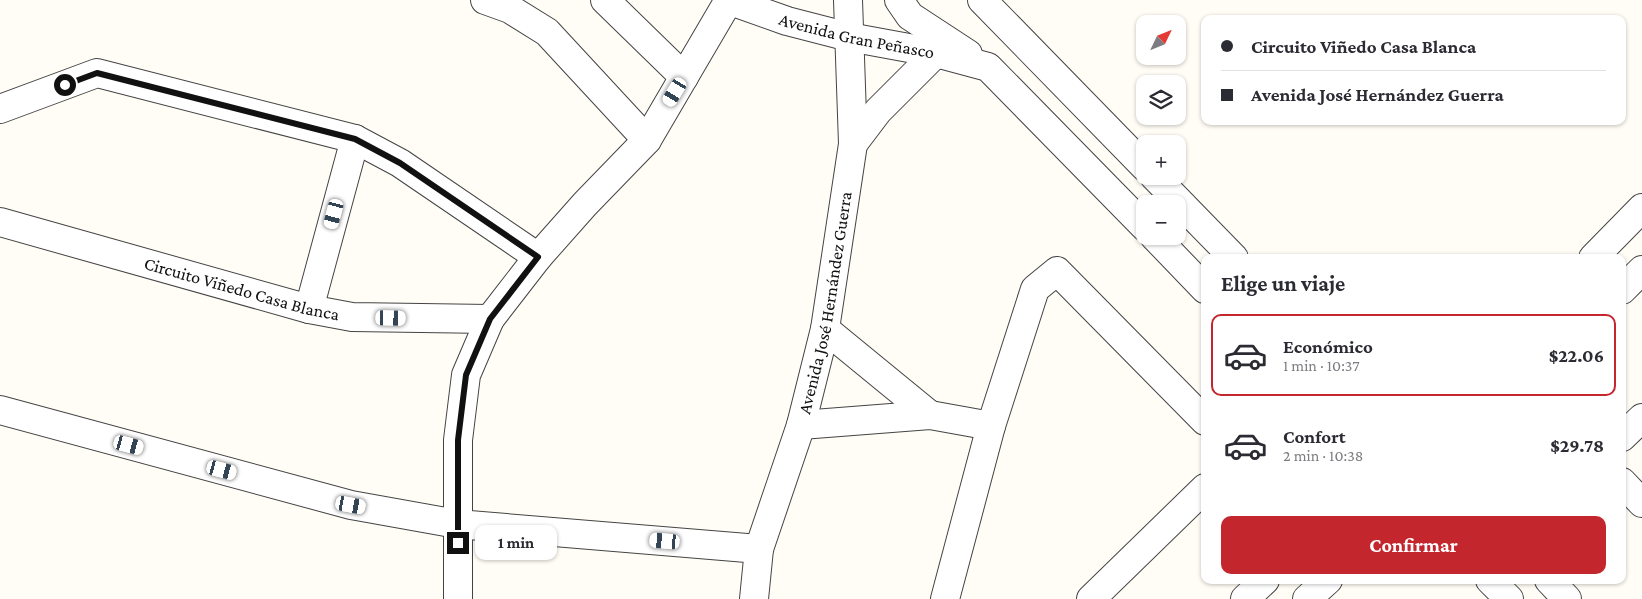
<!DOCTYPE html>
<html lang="es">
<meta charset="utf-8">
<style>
:root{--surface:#fff;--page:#f2f2f3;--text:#2b2b33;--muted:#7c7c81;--line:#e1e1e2;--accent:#c4262e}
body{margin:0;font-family:"Crimson Pro",serif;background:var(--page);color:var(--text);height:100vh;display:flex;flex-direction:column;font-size:19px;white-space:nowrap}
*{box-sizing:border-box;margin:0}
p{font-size:16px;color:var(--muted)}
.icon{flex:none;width:28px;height:28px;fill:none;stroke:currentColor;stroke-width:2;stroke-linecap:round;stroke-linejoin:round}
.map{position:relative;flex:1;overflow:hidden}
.details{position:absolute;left:1201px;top:254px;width:425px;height:330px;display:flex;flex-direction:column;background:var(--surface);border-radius:10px;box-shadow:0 1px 4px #0004}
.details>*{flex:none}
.hud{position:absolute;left:1201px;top:15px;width:425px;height:110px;border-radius:10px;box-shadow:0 1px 4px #0004;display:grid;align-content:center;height:110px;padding:0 20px;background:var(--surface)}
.needle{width:32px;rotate:47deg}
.buttons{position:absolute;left:1136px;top:15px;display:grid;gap:10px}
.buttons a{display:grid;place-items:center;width:50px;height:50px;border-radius:10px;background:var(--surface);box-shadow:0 1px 4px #0004;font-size:25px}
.end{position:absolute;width:22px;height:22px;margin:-11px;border:6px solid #111;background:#fff;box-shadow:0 0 0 2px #fff}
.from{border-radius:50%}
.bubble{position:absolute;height:35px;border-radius:10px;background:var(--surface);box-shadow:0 1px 4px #0004;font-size:16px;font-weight:700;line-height:35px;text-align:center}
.car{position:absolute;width:15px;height:30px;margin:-15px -8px;border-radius:6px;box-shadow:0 0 4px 1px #0007;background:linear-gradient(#fff 24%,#345 0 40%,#fff 0 76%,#345 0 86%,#fff 0)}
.hud b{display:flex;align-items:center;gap:18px;height:48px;font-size:19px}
.hud b+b{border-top:1px solid var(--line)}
.hud i{width:12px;height:12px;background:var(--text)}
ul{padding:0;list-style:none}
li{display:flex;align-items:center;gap:15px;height:82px;margin:0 10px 8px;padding:0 10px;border:2px solid transparent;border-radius:10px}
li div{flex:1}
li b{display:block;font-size:19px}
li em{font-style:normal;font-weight:700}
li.current{border-color:var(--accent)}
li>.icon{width:45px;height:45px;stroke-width:1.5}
h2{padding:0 20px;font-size:22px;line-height:60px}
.button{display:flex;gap:10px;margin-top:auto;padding:10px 20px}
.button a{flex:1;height:58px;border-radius:10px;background:var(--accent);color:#fff;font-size:20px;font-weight:700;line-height:58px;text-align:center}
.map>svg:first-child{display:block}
</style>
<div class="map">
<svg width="1642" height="599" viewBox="0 0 1642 599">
<rect width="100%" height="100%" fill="#fffdf5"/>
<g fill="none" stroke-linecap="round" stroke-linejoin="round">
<g stroke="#444" stroke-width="30">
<g id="minor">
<path d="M485,0L510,9L547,32L647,140"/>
<path d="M605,0L684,77"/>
<path id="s1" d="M728,0L787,21L849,37L936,53L988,67L1145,227"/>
<path d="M899,0L910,16L968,54"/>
<path d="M982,0L1145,167"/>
<path d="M0,109L97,73L355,139L400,163L538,257"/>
<path d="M853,144L878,111L936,53"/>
<path d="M1154,176L1234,258"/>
<path id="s2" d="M0,222L309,309L352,317L490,319"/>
<path d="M1154,236L1205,289"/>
<path d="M1593,258L1642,208"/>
<path d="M1622,290L1642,270"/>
<path d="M309,309L355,139"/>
<path d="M825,329L930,415"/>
<path d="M0,410L351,505L457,524L759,549"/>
<path d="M801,425L930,415L991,426"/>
<path d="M1622,437L1642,418"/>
<path d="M1622,482L1642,503"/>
<path d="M1490,580L1509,599"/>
<path d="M1549,580L1567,599"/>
<path d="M458,599V440L466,375L490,319L538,257L585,204L647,140L729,0"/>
<path id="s3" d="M754,599L759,549L801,425L825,329L853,144L848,0"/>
<path d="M945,599L991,426L1035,289L1057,271L1205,421"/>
<path d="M1091,599L1205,488"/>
<path d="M1245,599L1265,580"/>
<path d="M1307,599L1328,580"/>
</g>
</g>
<use href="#minor" stroke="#fff" stroke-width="28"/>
</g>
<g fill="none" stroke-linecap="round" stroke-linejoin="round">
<path stroke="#111" stroke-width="6" d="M65,85L97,73L355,139L400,163L538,257L490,319L466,375L458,440V543"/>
</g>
<g text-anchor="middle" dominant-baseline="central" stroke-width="5" stroke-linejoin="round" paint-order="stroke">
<g font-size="18" fill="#111" stroke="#fff">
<text stroke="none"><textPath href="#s1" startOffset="134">Avenida Gran Peñasco</textPath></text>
<text stroke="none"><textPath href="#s2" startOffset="251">Circuito Viñedo Casa Blanca</textPath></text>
<text stroke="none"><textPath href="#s3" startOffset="306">Avenida José Hernández Guerra</textPath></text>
</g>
</g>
</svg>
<div class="buttons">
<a><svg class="needle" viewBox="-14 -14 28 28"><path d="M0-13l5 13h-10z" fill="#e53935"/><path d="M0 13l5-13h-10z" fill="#7c7c81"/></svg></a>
<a><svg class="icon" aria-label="layers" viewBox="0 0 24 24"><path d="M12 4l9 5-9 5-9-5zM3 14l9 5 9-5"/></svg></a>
<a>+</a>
<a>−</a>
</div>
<i class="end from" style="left:65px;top:85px"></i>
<i class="end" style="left:458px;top:543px"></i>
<div class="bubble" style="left:475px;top:525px;width:82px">1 min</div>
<i class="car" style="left:675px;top:92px;rotate:211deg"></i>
<i class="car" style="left:334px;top:214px;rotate:195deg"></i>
<i class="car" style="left:391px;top:318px;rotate:91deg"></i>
<i class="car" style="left:129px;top:445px;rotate:105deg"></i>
<i class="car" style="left:222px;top:470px;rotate:105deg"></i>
<i class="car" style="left:351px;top:505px;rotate:100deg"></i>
<i class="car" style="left:665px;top:541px;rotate:275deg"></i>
<div class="hud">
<b><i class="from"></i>Circuito Viñedo Casa Blanca</b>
<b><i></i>Avenida José Hernández Guerra</b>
</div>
<section class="details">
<h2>Elige un viaje</h2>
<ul>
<li class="current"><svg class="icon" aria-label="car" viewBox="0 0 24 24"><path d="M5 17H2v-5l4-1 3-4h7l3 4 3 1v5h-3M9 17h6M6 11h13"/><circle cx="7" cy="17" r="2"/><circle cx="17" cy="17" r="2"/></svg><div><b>Económico</b><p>1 min · 10:37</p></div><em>$22.06</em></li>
<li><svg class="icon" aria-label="car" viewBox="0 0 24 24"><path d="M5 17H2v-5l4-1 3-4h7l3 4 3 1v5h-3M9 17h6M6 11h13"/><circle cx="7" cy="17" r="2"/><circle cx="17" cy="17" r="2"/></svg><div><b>Confort</b><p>2 min · 10:38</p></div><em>$29.78</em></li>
</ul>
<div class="button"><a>Confirmar</a></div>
</section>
</div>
